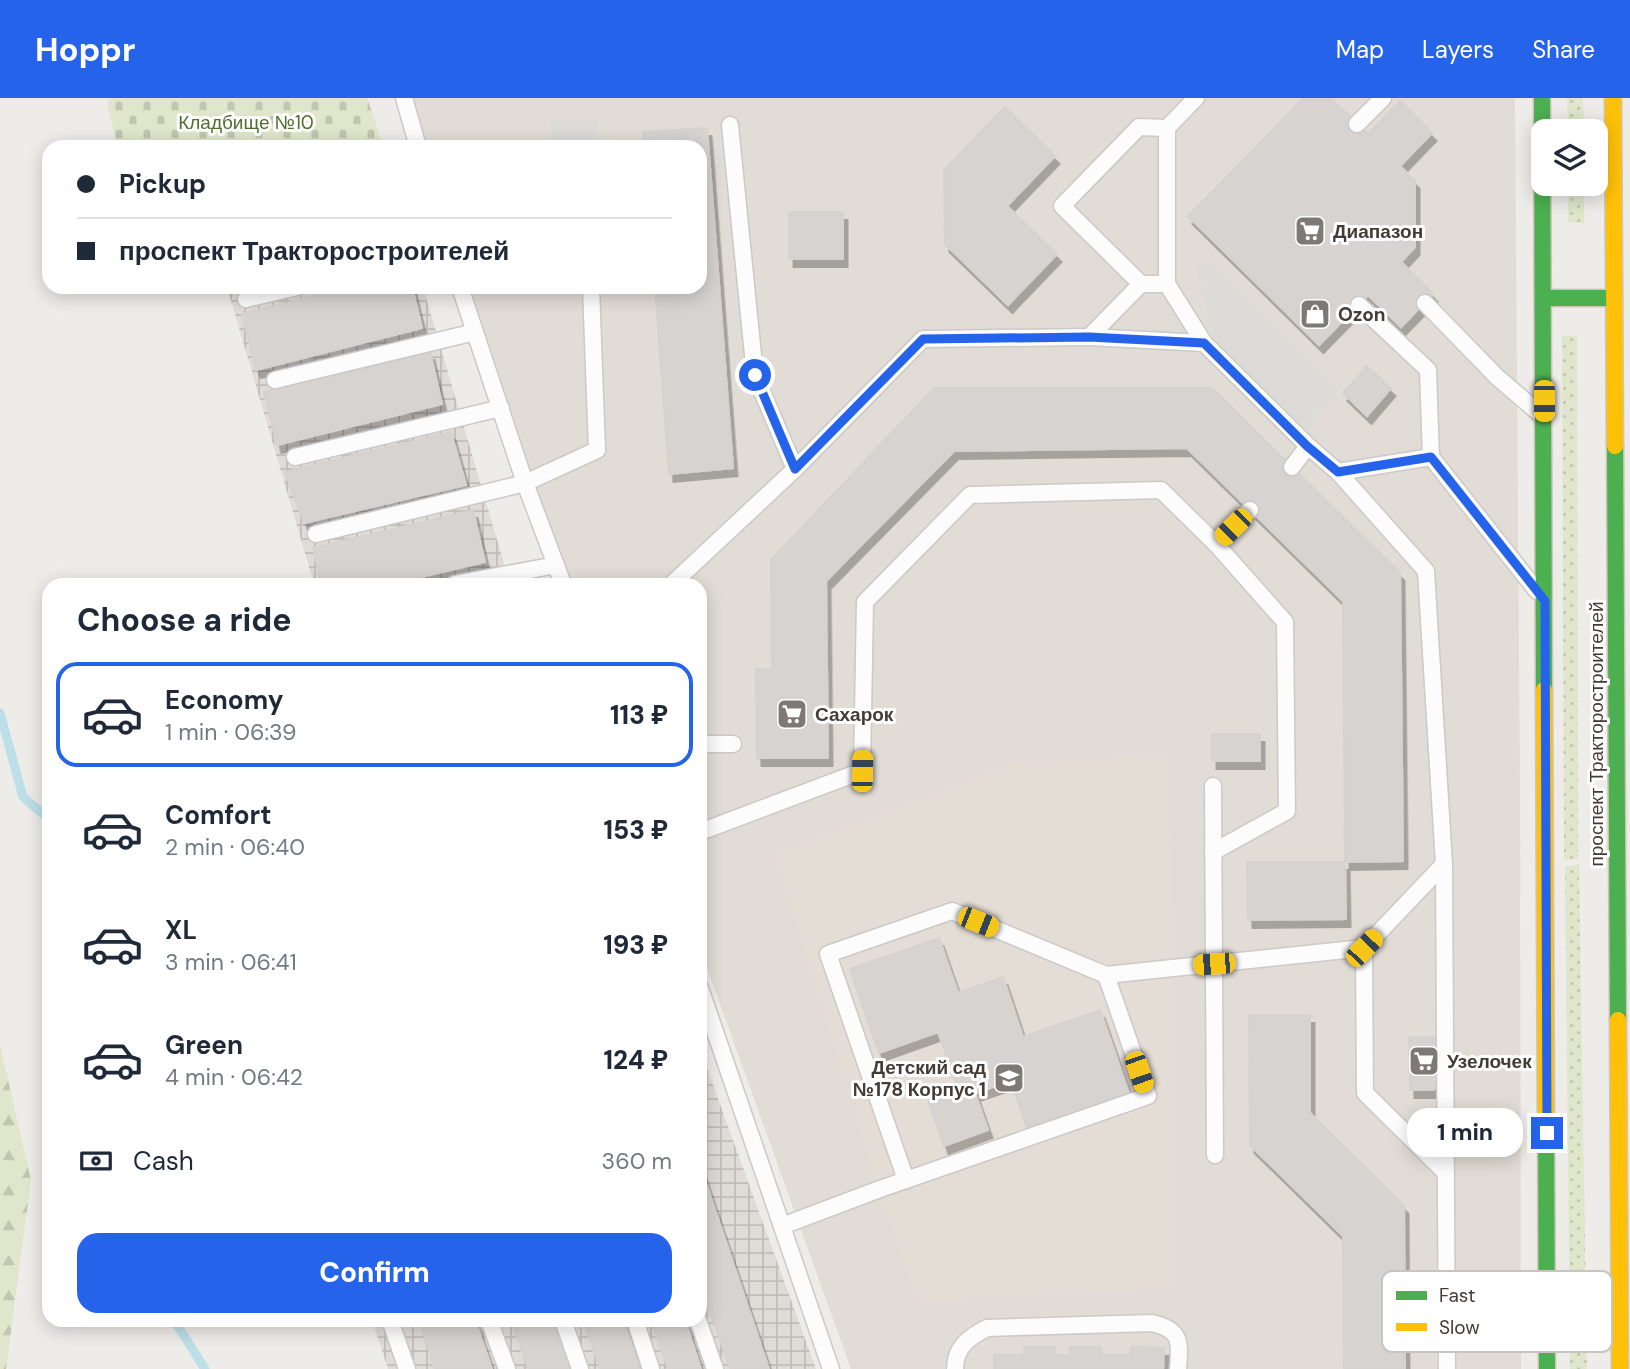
<!DOCTYPE html>
<meta charset="utf-8">
<style>
:root{--surface:#fff;--page:#f2f2f3;--text:#1f2937;--muted:#747a83;--line:#e0e1e3;--accent:#2563eb}
body{margin:0;font-family:"DM Sans",sans-serif;background:var(--page);color:var(--text);height:100vh;display:flex;flex-direction:column;font-size:26px;white-space:nowrap}
*{box-sizing:border-box;margin:0}
p{font-size:23px;color:var(--muted)}
.icon{flex:none;width:38px;height:38px;fill:none;stroke:currentColor;stroke-width:2;stroke-linecap:round;stroke-linejoin:round}
.map{position:relative;flex:1;overflow:hidden}
.details{position:absolute;left:42px;top:480px;width:665px;height:749px;display:flex;flex-direction:column;background:var(--surface);border-radius:21px;box-shadow:0 4px 18px #0003}
.details>*{flex:none}
.guide{position:absolute;left:42px;top:42px;width:665px;height:154px;border-radius:21px;box-shadow:0 4px 18px #0003;display:grid;align-content:center;height:154px;padding:0 35px;background:var(--surface)}
.fabs{position:absolute;left:1531px;top:21px;display:grid;gap:14px}
.fabs a{display:grid;place-items:center;width:77px;height:77px;border-radius:14px;background:var(--surface);box-shadow:0 4px 18px #0003;font-size:35px}
.end{position:absolute;width:32px;height:32px;margin:-16px;border:9px solid #2563eb;background:#fff;box-shadow:0 0 0 4px #fff}
.from{border-radius:50%}
.bubble{position:absolute;height:49px;border-radius:21px;background:var(--surface);box-shadow:0 4px 18px #0003;font-size:23px;font-weight:800;line-height:49px;text-align:center}
.car{position:absolute;width:21px;height:42px;margin:-21px -10px;border-radius:9px;box-shadow:0 0 5px 2px #0007;background:linear-gradient(#f5c518 24%,#345 0 40%,#f5c518 0 76%,#345 0 86%,#f5c518 0)}
.guide b{display:flex;align-items:center;gap:24px;height:66px;font-size:26px}
.guide b+b{border-top:2px solid var(--line)}
.guide i{width:18px;height:18px;background:var(--text)}
ul{padding:0;list-style:none}
li{display:flex;align-items:center;gap:21px;height:105px;margin:0 14px 10px;padding:0 21px;border:4px solid transparent;border-radius:21px}
li div{flex:1}
li b{display:block;font-size:26px}
li em{font-style:normal;font-weight:800}
li.selected{border-color:var(--accent)}
li>.icon{width:63px;height:63px;stroke-width:1.5}
h2{padding:0 35px;font-size:32px;line-height:84px}
.pay{display:flex;align-items:center;gap:18px;height:77px;padding:0 35px;font-size:26px}
.pay p{margin-inline-start:auto}
.action{display:flex;gap:14px;margin-top:auto;padding:14px 35px}
.action a{flex:1;height:80px;border-radius:21px;background:var(--accent);color:#fff;font-size:28px;font-weight:800;line-height:80px;text-align:center}
header{display:flex;align-items:center;gap:42px;box-sizing:border-box;height:98px;padding:0 35px;background:var(--accent);color:#fff}
header strong{font-size:33px}
nav{display:flex;gap:38px;margin-inline-start:auto;font-size:24px}
.map>svg:first-child{display:block}
</style>
<header>
<strong>Hoppr</strong>
<nav><a>Map</a><a>Layers</a><a>Share</a></nav>
</header>
<div class="map">
<svg width="1630" height="1271" viewBox="0 0 1630 1271">
<defs>
<pattern id="industrial-grid" width="8" height="8" patternUnits="userSpaceOnUse" patternTransform="scale(1.75)"><rect width="8" height="8" fill="#dfdcd8"/><path d="M0 4h8M4 0v8" fill="none" stroke="#c1beba"/></pattern>
<pattern id="grass-dots" width="8" height="8" patternUnits="userSpaceOnUse" patternTransform="scale(1.75)"><rect width="8" height="8" fill="#e0e6cb"/><path d="M2 2h.1M6 6h.1" fill="none" stroke="#c1c6af" stroke-width="1.8" stroke-linecap="round"/></pattern>
<pattern id="forest-firs" width="22" height="20" patternUnits="userSpaceOnUse" patternTransform="scale(1.75)"><rect width="22" height="20" fill="#e0e6cb"/><path d="M5 1l3.5 6h-7zM16 11l3.5 6h-7z" fill="#c1c6af"/></pattern>
<pattern id="cemetery-stones" width="16" height="16" patternUnits="userSpaceOnUse" patternTransform="scale(1.75)"><rect width="16" height="16" fill="#e0e6cb"/><path d="M2 7V4a2 2 0 0 1 4 0v3zM10 15v-3a2 2 0 0 1 4 0v3z" fill="#c1c6af"/></pattern>
<filter id="shadow"><feDropShadow dx="4.5" dy="8" stdDeviation="0" flood-color="#0004"/></filter>
</defs>
<rect width="100%" height="100%" fill="#eeece9"/>
<path fill="#e1dcd6" d="M395,0H1515L1520,689L1521,1271H851L700,850V486H570L463,189H700V49H413Z"/>
<g fill="url(#industrial-grid)">
<path d="M227,189H423L510,486H314Z"/>
<path d="M700,951L816,1271H388L372,1222H700Z"/>
</g>
<path fill="#e4ddd5" d="M1168,655L1172,869V1191L919,1203L880,1091L776,755L1009,667Z"/>
<g fill="url(#grass-dots)">
<path d="M1567,0H1583L1584,33H1568Z"/>
<path d="M1568,86H1584V125L1568,124Z"/>
<path d="M1562,238H1577L1578,761L1564,762Z"/>
<path d="M1579,767L1587,1271H1570L1565,768Z"/>
</g>
<path fill="url(#forest-firs)" d="M0,947L31,1082L6,1271H0Z"/>
<path fill="url(#cemetery-stones)" d="M111,0H367L384,49H129L116,44L107,4Z"/>
<g fill="#dddbd8">
<path d="M597,22V49H550L549,23Z"/>
<path d="M1210,165L1337,294L1306,333L1213,243L1197,171Z"/>
</g>
<g fill="none" stroke-linecap="round" stroke-linejoin="round">
<g stroke="#bddfe8" stroke-width="9">
<path d="M0,615L23,699L49,721"/>
<path d="M174,1222L205,1271"/>
</g>
</g>
<g fill="#d6d3d0" stroke="#d6d2cf" stroke-width="2" filter="url(#shadow)">
<path d="M1304,0H1331L1368,36L1400,3L1432,35L1400,68L1415,83V149L1401,164L1433,196L1401,229L1368,197L1319,247L1188,118Z"/>
<path d="M1005,9L1055,58L1007,108L1057,156L1008,207L945,146L944,72Z"/>
<path d="M707,30L733,370L669,376L655,189H700V49H644L643,34Z"/>
<rect x="789" y="114" width="54" height="47"/>
<path d="M349,189H412L422,230L256,272L242,216Z"/>
<path d="M430,254L442,306L277,347L264,294Z"/>
<path d="M1367,268L1391,290L1367,318L1343,295Z"/>
<path d="M934,290H1212L1400,475L1403,763L1345,764L1343,503L1187,350L954,353L826,483L827,571H772L771,462Z"/>
<path d="M451,334L466,387L304,425L285,374Z"/>
<path d="M473,412L485,464L391,486H321L313,450Z"/>
<path d="M756,571H827L828,660H757Z"/>
<rect x="1212" y="636" width="48" height="27"/>
<path d="M1247,764H1345L1346,821L1248,822Z"/>
<path d="M939,840L958,895L1003,879L1023,939L1100,912L1129,995L1027,1030L1011,983L975,995L988,1032L944,1048L928,1002L958,991L938,934L879,955L850,871Z"/>
<path d="M1249,917H1310V1015L1404,1108L1405,1271H1344L1343,1138L1250,1047Z"/>
<path d="M1409,939H1438L1439,986L1433,992H1410Z"/>
<path d="M1419,1022L1433,1033L1426,1042L1413,1031Z"/>
<path d="M700,1067L769,1271H730L700,1184Z"/>
<path d="M419,1222H475L492,1271H435Z"/>
<path d="M511,1222H555L571,1271H528Z"/>
<path d="M583,1222H623L640,1271H600Z"/>
<path d="M651,1222H685L701,1271H668Z"/>
<path d="M1024,1249H1055V1257H1070V1249H1101V1257H1131V1249L1164,1250L1163,1271H994V1257H1024Z"/>
</g>
<g fill="none" stroke-linecap="round" stroke-linejoin="round">
<g stroke="#ccc9c6" stroke-width="19">
<g id="lane">
<path d="M404,0L418,49"/>
<path d="M1357,26L1383,0"/>
<path d="M730,27L755,277L795,371"/>
<path d="M1167,30L1196,0"/>
<path d="M1141,186H1167L1204,245L1308,348L1338,374L1426,473L1444,766L1447,1271"/>
<path d="M460,189L525,385L563,486"/>
<path d="M246,201L297,189"/>
<path d="M1425,205L1497,279L1539,315"/>
<path d="M1359,207L1428,272L1431,359L1537,493"/>
<path d="M1089,239L1141,186L1062,108L1139,29L1167,30V186"/>
<path d="M275,282L475,234"/>
<path d="M295,359L501,310"/>
<path d="M1292,369L1308,348"/>
<path d="M1338,374L1431,359"/>
<path d="M316,436L525,385L597,352L591,189"/>
<path d="M455,486L556,467"/>
<path d="M672,486L795,371L923,241L1089,239L1204,245"/>
<path d="M700,646H733"/>
<path d="M1213,688L1215,1057"/>
<path d="M700,734L862,673L865,504L970,397L1161,392L1216,446L1250,412"/>
<path d="M1213,754L1287,713L1285,524L1216,446"/>
<path d="M1444,766L1364,850L1365,995L1446,1075"/>
<path d="M700,890L831,1271"/>
<path d="M906,1082L828,856L952,813L1106,877L1364,850"/>
<path d="M782,1128L880,1091L1148,998L1106,877"/>
<path d="M390,1222L407,1271"/>
<path d="M489,1222L507,1271"/>
<path d="M563,1222L580,1271"/>
<path d="M635,1222L651,1271"/>
<path d="M698,1222L715,1271"/>
<path d="M955,1271C955,1249 969,1239 987,1230L1152,1225C1182,1232 1180,1244 1178,1271"/>
</g>
</g>
<g stroke="#cec4b8" stroke-width="19">
<g id="fast">
<path d="M1542,0L1544,592"/>
<path d="M1544,200H1614"/>
<path d="M1615,348L1618,922"/>
<path d="M1546,1030L1547,1271"/>
</g>
</g>
<g stroke="#cec4b8" stroke-width="19">
<g id="slow">
<path d="M1613,0L1615,348"/>
<path d="M1544,592L1546,1030"/>
<path d="M1618,922L1620,1271"/>
</g>
</g>
<use href="#lane" stroke="#fcfcfc" stroke-width="16"/>
<use href="#fast" stroke="#4caf50" stroke-width="16"/>
<use href="#slow" stroke="#ffc107" stroke-width="16"/>
</g>
<g fill="none" stroke-linecap="round" stroke-linejoin="round">
<path stroke="#2563eb" stroke-width="9" d="M755,277L795,371L923,241L1089,239L1204,245L1307,348L1338,374L1431,359L1545,503L1547,1035"/>
</g>
<defs>
<g id="supermarket-square" transform="scale(1.575)"><rect x="-9" y="-9" width="18" height="18" rx="4" fill="#7f7975" stroke="#fff"/><path d="M-6-5.5h2.5l.6 2H6L4.5 2H-2.5L-4.4-4H-6ZM-1.5 3.2a1.3 1.3 0 1 0 .1 0ZM3 3.2a1.3 1.3 0 1 0 .1 0Z" fill="#fff"/></g>
<g id="shop-square" transform="scale(1.575)"><rect x="-9" y="-9" width="18" height="18" rx="4" fill="#7f7975" stroke="#fff"/><path d="M-5-2.5h2.3a2.7 3.5 0 0 1 5.4 0H5L5.5 6h-11ZM-1.5-2.5h3a1.5 2.3 0 0 0-3 0Z" fill="#fff"/></g>
<g id="school-square" transform="scale(1.575)"><rect x="-9" y="-9" width="18" height="18" rx="4" fill="#7f7975" stroke="#fff"/><path d="M0-5L7-2L0 1L-7-2ZM-4 1L0 2.5L4 1V4Q0 6-4 4Z" fill="#fff"/></g>
</defs>
<g fill-rule="evenodd">
<use href="#supermarket-square" x="1310" y="133"/>
<use href="#shop-square" x="1315" y="216"/>
<use href="#supermarket-square" x="792" y="616"/>
<use href="#supermarket-square" x="1424" y="963"/>
<use href="#school-square" x="1009" y="980"/>
</g>
<g text-anchor="middle" dominant-baseline="central" stroke-width="6" stroke-linejoin="round" paint-order="stroke">
<g font-size="19" fill="#526e2f" stroke="#fff">
<text x="246" y="24">Кладбище №10</text>
</g>
<g font-size="19" font-weight="bold" fill="#433b36" stroke="#fff" text-anchor="start">
<text x="1333" y="133">Диапазон</text>
<text x="1338" y="216">Ozon</text>
<text x="815" y="616">Сахарок</text>
<text x="1447" y="963">Узелочек</text>
<text x="986" y="969" text-anchor="end">Детский сад<tspan x="986" dy="22">№178 Корпус 1</tspan></text>
</g>
<g font-size="19" fill="#433b36" stroke="#fff">
<text transform="translate(1596 636) rotate(-90)">проспект Тракторостроителей</text>
</g>
</g>
<rect x="1382" y="1173" width="230" height="81" rx="10" fill="#fff" stroke="#c7c4c3" stroke-width="2"/>
<rect x="1396" y="1193" width="31" height="9" fill="#4caf50"/>
<rect x="1396" y="1225" width="31" height="8" fill="#ffc107"/>
<g font-size="19" fill="#433b36">
<text x="1439" y="1204">Fast</text>
<text x="1439" y="1236">Slow</text>
</g>
</svg>
<div class="fabs">
<a><svg class="icon" aria-label="layers" viewBox="0 0 24 24"><path d="M12 4l9 5-9 5-9-5zM3 14l9 5 9-5"/></svg></a>
</div>
<i class="end from" style="left:755px;top:277px"></i>
<i class="end" style="left:1547px;top:1035px"></i>
<div class="bubble" style="left:1407px;top:1010px;width:116px">1 min</div>
<i class="car" style="left:1544px;top:303px;rotate:180deg"></i>
<i class="car" style="left:1233px;top:429px;rotate:225deg"></i>
<i class="car" style="left:862px;top:673px;rotate:1deg"></i>
<i class="car" style="left:978px;top:824px;rotate:112deg"></i>
<i class="car" style="left:1364px;top:850px;rotate:44deg"></i>
<i class="car" style="left:1214px;top:866px;rotate:266deg"></i>
<i class="car" style="left:1139px;top:974px;rotate:161deg"></i>
<div class="guide">
<b><i class="from"></i>Pickup</b>
<b><i></i>проспект Тракторостроителей</b>
</div>
<section class="details">
<h2>Choose a ride</h2>
<ul>
<li class="selected"><svg class="icon" aria-label="car" viewBox="0 0 24 24"><path d="M5 17H2v-5l4-1 3-4h7l3 4 3 1v5h-3M9 17h6M6 11h13"/><circle cx="7" cy="17" r="2"/><circle cx="17" cy="17" r="2"/></svg><div><b>Economy</b><p>1 min · 06:39</p></div><em>113 ₽</em></li>
<li><svg class="icon" aria-label="car" viewBox="0 0 24 24"><path d="M5 17H2v-5l4-1 3-4h7l3 4 3 1v5h-3M9 17h6M6 11h13"/><circle cx="7" cy="17" r="2"/><circle cx="17" cy="17" r="2"/></svg><div><b>Comfort</b><p>2 min · 06:40</p></div><em>153 ₽</em></li>
<li><svg class="icon" aria-label="car" viewBox="0 0 24 24"><path d="M5 17H2v-5l4-1 3-4h7l3 4 3 1v5h-3M9 17h6M6 11h13"/><circle cx="7" cy="17" r="2"/><circle cx="17" cy="17" r="2"/></svg><div><b>XL</b><p>3 min · 06:41</p></div><em>193 ₽</em></li>
<li><svg class="icon" aria-label="car" viewBox="0 0 24 24"><path d="M5 17H2v-5l4-1 3-4h7l3 4 3 1v5h-3M9 17h6M6 11h13"/><circle cx="7" cy="17" r="2"/><circle cx="17" cy="17" r="2"/></svg><div><b>Green</b><p>4 min · 06:42</p></div><em>124 ₽</em></li>
</ul>
<div class="pay"><svg class="icon" aria-label="cash" viewBox="0 0 24 24"><path d="M3 7h18v10H3z"/><circle cx="12" cy="12" r="2"/></svg>Cash<p>360 m</p></div>
<div class="action"><a>Confirm</a></div>
</section>
</div>
